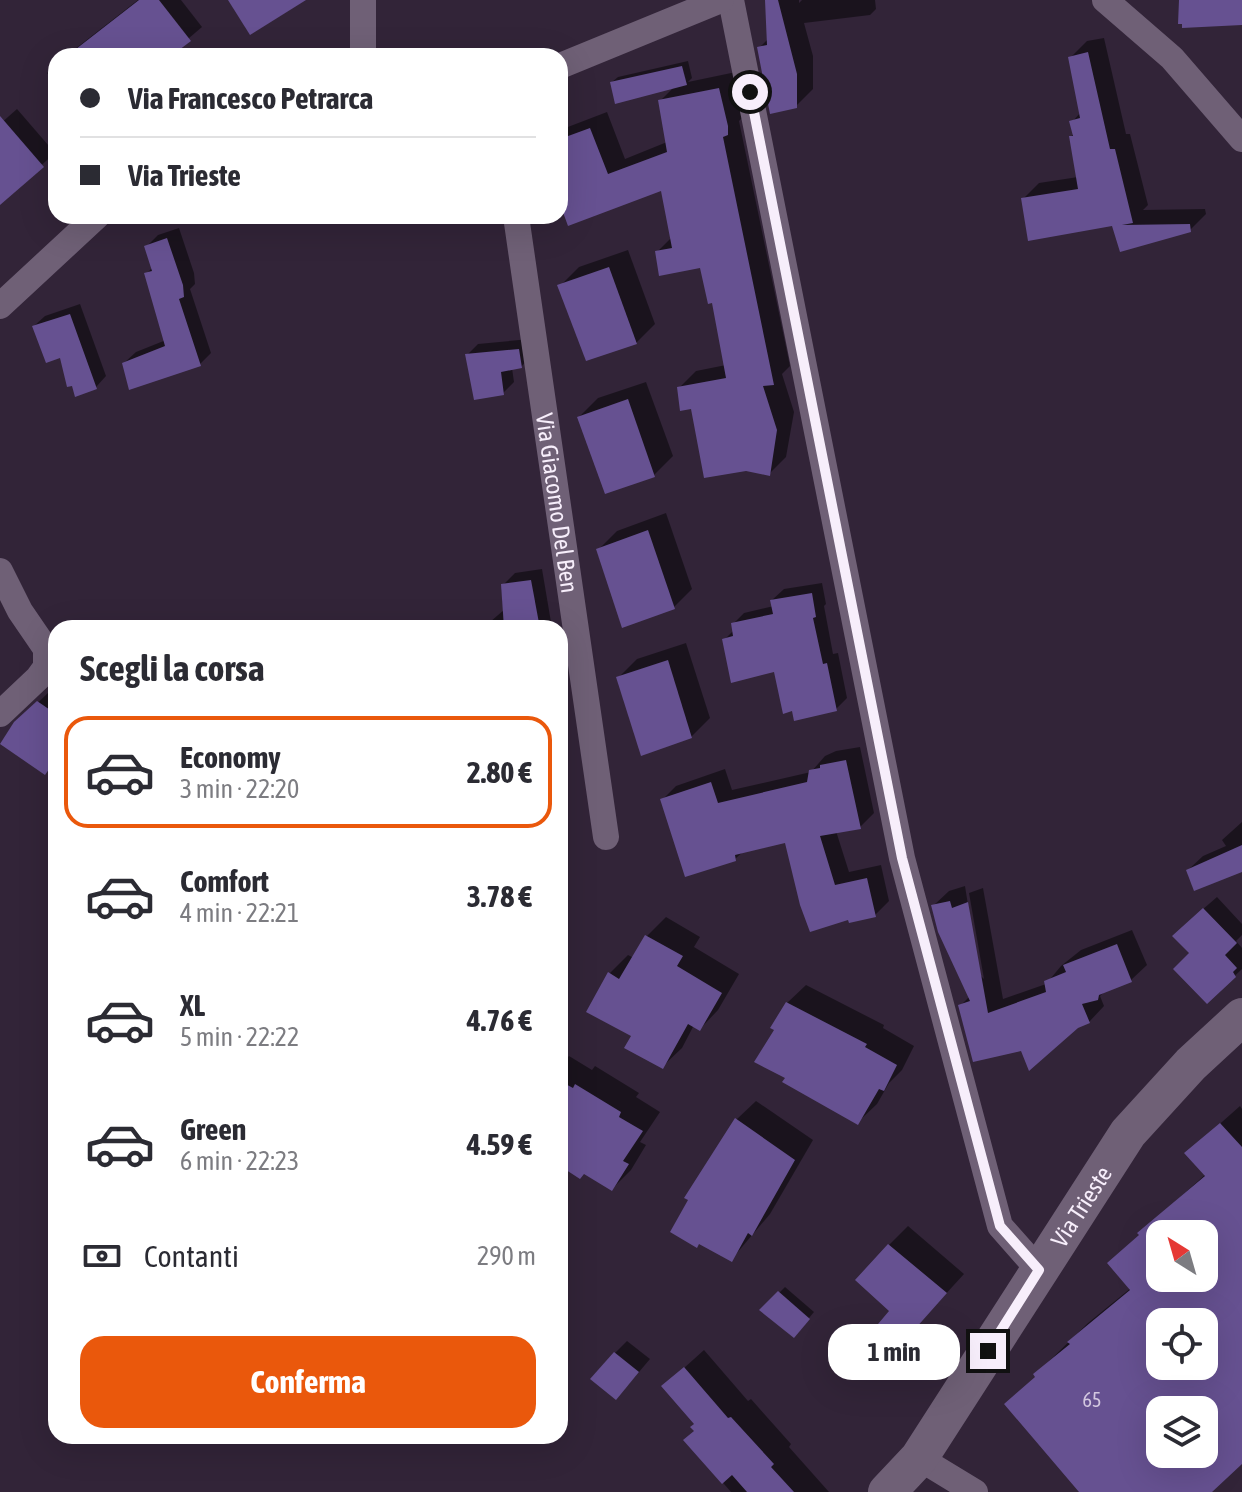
<!DOCTYPE html>
<html lang="it">
<meta charset="utf-8">
<style>
:root{--surface:#fff;--page:#f7f7f7;--text:#2b2b33;--muted:#7c7c81;--line:#e1e1e2;--accent:#ea580c}
body{margin:0;font-family:"Asap Condensed",sans-serif;background:var(--page);color:var(--text);height:100vh;display:flex;flex-direction:column;font-size:30px;white-space:nowrap}
*{box-sizing:border-box;margin:0}
p{font-size:26px;color:var(--muted)}
.icon{flex:none;width:44px;height:44px;fill:none;stroke:currentColor;stroke-width:2;stroke-linecap:round;stroke-linejoin:round}
.map{position:relative;flex:1;overflow:hidden}
.panel{position:absolute;left:48px;top:620px;width:520px;height:824px;display:flex;flex-direction:column;background:var(--surface);border-radius:24px;box-shadow:0 8px 32px #0002}
.panel>*{flex:none}
.hud{position:absolute;left:48px;top:48px;width:520px;height:176px;border-radius:24px;box-shadow:0 8px 32px #0002;display:grid;align-content:center;height:176px;padding:0 32px;background:var(--surface)}
.needle{width:52px;rotate:323deg}
.fabs{position:absolute;left:1146px;top:1220px;display:grid;gap:16px}
.fabs a{display:grid;place-items:center;width:72px;height:72px;border-radius:16px;background:var(--surface);box-shadow:0 8px 32px #0002;font-size:40px}
.end{position:absolute;width:36px;height:36px;margin:-18px;border:10px solid #f7eefb;background:#111;box-shadow:0 0 0 4px #111}
.from{border-radius:50%}
.bubble{position:absolute;height:56px;border-radius:24px;background:var(--surface);box-shadow:0 8px 32px #0002;font-size:26px;font-weight:700;line-height:56px;text-align:center}
.hud b{display:flex;align-items:center;gap:28px;height:76px;font-size:30px}
.hud b+b{border-top:2px solid var(--line)}
.hud i{width:20px;height:20px;background:var(--text)}
ul{padding:0;list-style:none}
li{display:flex;align-items:center;gap:24px;height:112px;margin:0 16px 12px;padding:0 16px;border:4px solid transparent;border-radius:24px}
li div{flex:1}
li b{display:block;font-size:30px}
li em{font-style:normal;font-weight:700}
li.active{border-color:var(--accent)}
li>.icon{width:72px;height:72px;stroke-width:1.5}
h2{padding:0 32px;font-size:36px;line-height:96px}
.pay{display:flex;align-items:center;gap:20px;height:88px;padding:0 32px;font-size:30px}
.pay p{margin-inline-start:auto}
.primary-button{display:flex;gap:16px;margin-top:auto;padding:16px 32px}
.primary-button a{flex:1;height:92px;border-radius:24px;background:var(--accent);color:#fff;font-size:32px;font-weight:700;line-height:92px;text-align:center}
.map>svg:first-child{display:block}
</style>
<div class="map">
<svg width="1242" height="1492" viewBox="0 0 1242 1492">
<rect width="100%" height="100%" fill="#322438"/>
<g fill="#0007" fill-rule="evenodd">
<path d="M138,0H181L202,27L168,56H66Z"/>
<path d="M767,0H799V3L802,0H875L876,9L870,15L804,23L813,56V89L796,106L759,48L769,38Z"/>
<path d="M1104,38L1126,134H1130L1148,205L1143,210L1205,209L1206,214L1190,230L1121,249L1114,224L1023,199L1039,183L1078,177L1071,137L1074,133L1072,122L1081,112L1071,57L1087,41Z"/>
<path d="M688,61L692,78L688,82L736,72L744,116L739,121L790,366L782,374L794,412L786,457L769,474L693,407L679,388L696,371L726,365L713,301L702,265L657,252L672,237L662,189L560,198V130L607,112L625,159L667,142L660,101L674,87L612,82L618,77Z"/>
<path d="M56,65V84L47,73Z"/>
<path d="M17,109L55,153L0,202V124Z"/>
<path d="M179,228L194,273L195,284L190,289L211,353L200,364L124,363L136,352L166,340L146,274L153,267L146,247L158,235Z"/>
<path d="M628,250L655,324L636,343L560,286L579,267Z"/>
<path d="M80,304L106,376L96,387L34,326L45,316Z"/>
<path d="M530,339L532,355L521,367L512,368L514,382L503,393L467,355L478,344Z"/>
<path d="M646,382L673,456L654,475L579,417L598,398Z"/>
<path d="M666,513L692,589L673,608L598,550L617,531Z"/>
<path d="M542,569L552,628H491L490,622L505,609L503,585L515,573Z"/>
<path d="M822,583L826,604L824,606L833,654L838,653L847,698L836,709L724,640L734,630L733,624L744,613L774,606L772,600L784,589Z"/>
<path d="M686,643L710,718L691,737L618,678L637,659Z"/>
<path d="M51,690L56,693V761L44,773L16,724Z"/>
<path d="M860,747L874,813L860,827L836,831L849,872L881,865L889,901L875,915L850,921L786,840L744,851L735,859L662,800L676,786L725,769L732,790L811,772L825,756L836,751Z"/>
<path d="M1242,822V871L1188,870L1203,856L1226,846L1222,840Z"/>
<path d="M965,886L979,974L984,979L969,893L983,888L1003,999L1046,984L1061,966L1081,950L1132,930L1147,965L1131,980L1106,990L1100,996L1104,1006L1089,1022L1023,1048L960,1006L970,996L933,906L949,891Z"/>
<path d="M1217,897L1242,924V935L1236,941L1242,948V969L1207,1002L1192,953L1187,923Z"/>
<path d="M666,917L700,937L694,947L739,974L718,1010L700,1029L694,1025L682,1048L663,1066L634,1035L609,974L628,955L634,958L647,936Z"/>
<path d="M806,985L884,1025L883,1028L914,1046L902,1070L889,1083L877,1104L858,1122L788,1078L787,1003Z"/>
<path d="M569,1056L592,1070L595,1066L639,1093L636,1097L660,1112L640,1142L646,1145L631,1170L612,1189L585,1172L560,1163V1065Z"/>
<path d="M756,1101L813,1140L770,1214L731,1260L687,1197L737,1119Z"/>
<path d="M1240,1106L1242,1109V1461L1209,1492H1082L1036,1374L1088,1323L1131,1288L1140,1233L1206,1174L1187,1153ZM1160,1234H1204V1278H1160ZM1160,1322H1204V1366H1160ZM1160,1410H1204V1454H1160Z"/>
<path d="M908,1226L964,1274L890,1355L892,1311L889,1245Z"/>
<path d="M785,1287L814,1312L799,1330L762,1310Z"/>
<path d="M627,1341L650,1359L628,1385L615,1353Z"/>
<path d="M704,1350L748,1401L751,1399L791,1444L789,1447L829,1492H731L686,1440L696,1430L697,1423L664,1386Z"/>
</g>
<g fill="#665191" fill-rule="evenodd">
<path d="M139,0H159L191,41L171,56H67Z"/>
<path d="M228,0H306L250,35Z"/>
<path d="M765,0H778L797,74V108L770,114L757,47L767,45Z"/>
<path d="M1179,0H1242V25L1182,28V24H1178Z"/>
<path d="M1088,52L1110,149H1115L1133,223L1122,225L1190,224L1191,232L1120,252L1112,226L1028,241L1021,198L1078,189L1069,136H1073L1069,121L1080,118L1068,57Z"/>
<path d="M682,66L687,85L615,104L610,82Z"/>
<path d="M719,88L728,126V135L723,137L774,385L763,386L777,430L770,476L746,471L704,478L691,409L680,411L677,387L726,378L712,303L708,304L700,268L659,276L655,251L672,248L661,191L568,226L560,204V139L590,128L608,174L667,152L658,100Z"/>
<path d="M0,116L44,167L0,205Z"/>
<path d="M167,238L183,285L184,297L179,299L201,366L129,390L122,363L165,346L144,273L152,271L144,246Z"/>
<path d="M609,267L637,344L586,361L557,285Z"/>
<path d="M70,314L97,389L75,397L72,386L67,387L60,358L46,363L32,326Z"/>
<path d="M519,349L522,368L501,372L504,395L474,400L465,354Z"/>
<path d="M628,399L655,477L605,494L577,417Z"/>
<path d="M648,530L675,609L622,628L596,549Z"/>
<path d="M531,580L539,623L504,628L501,584Z"/>
<path d="M812,593L816,617L813,618L823,664L827,663L837,711L794,721L792,711L783,714L774,672L731,683L722,639L733,636L731,623L773,614L770,600Z"/>
<path d="M668,660L692,738L641,756L616,677Z"/>
<path d="M37,701L56,714V759L45,775L0,744L14,722Z"/>
<path d="M846,760L861,829L820,836L835,885L867,878L876,917L849,923L848,920L810,932L800,905L785,843L735,855L736,861L685,877L660,799L711,782L718,803L807,782L809,770L820,768V765Z"/>
<path d="M1242,845V872L1194,891L1186,870Z"/>
<path d="M950,901L952,908L968,902L988,1013L1046,992L1044,981L1066,972L1063,965L1117,944L1132,982L1099,995L1098,1000L1082,1004L1090,1023L1078,1028L1029,1071L1021,1051L973,1062L958,1005L970,1001L938,932L931,905Z"/>
<path d="M1203,908L1237,943L1225,955L1237,968L1233,972L1236,977L1207,1004L1173,969L1189,953L1172,936Z"/>
<path d="M645,935L683,956L677,966L722,993L700,1031L688,1024L663,1069L624,1048L631,1036L586,1012L608,972L619,979Z"/>
<path d="M786,1002L867,1044L865,1047L897,1065L884,1091L879,1089L858,1125L782,1082L785,1078L754,1062L774,1030L770,1028Z"/>
<path d="M560,1081L573,1088L575,1084L621,1112L619,1117L643,1131L623,1161L629,1164L612,1191L584,1174L580,1179L560,1166Z"/>
<path d="M735,1118L795,1160L752,1236L748,1233L732,1262L699,1244L697,1248L670,1232L688,1200L684,1198Z"/>
<path d="M1220,1123L1242,1147V1464L1212,1492H1079L1004,1404L1035,1377L1033,1374L1070,1344L1067,1342L1130,1290L1107,1263L1139,1235L1137,1233L1205,1176L1184,1153ZM1160,1234H1204V1278H1160ZM1160,1322H1204V1366H1160ZM1160,1410H1204V1454H1160Z"/>
<path d="M888,1244L947,1293L890,1357L867,1337L889,1311L855,1280Z"/>
<path d="M778,1291L810,1319L794,1338L759,1310Z"/>
<path d="M614,1352L639,1372L616,1400L590,1379Z"/>
<path d="M684,1367L728,1418L731,1417L774,1464L771,1467L794,1492H747L732,1475L722,1484L683,1440L694,1431L690,1427L694,1424L661,1386Z"/>
</g>
<g fill="none" stroke-linecap="round" stroke-linejoin="round">
<g stroke="#6f6076" stroke-width="26">
<path d="M363,0V56"/>
<path d="M731,0L902,858L1000,1226L1039,1270"/>
<path d="M1105,0L1172,58L1242,139"/>
<path d="M560,66L721,0"/>
<path id="s1" d="M516,216L606,837"/>
<path d="M0,306L97,216"/>
<path d="M0,571L20,611L46,649V667L38,678L0,714"/>
<path d="M919,1458L975,1492"/>
</g>
<path stroke="#6f6076" stroke-width="38" id="s2" d="M887,1492L919,1458L1128,1133L1191,1064L1242,1017"/>
</g>
<g fill="none" stroke-linecap="round" stroke-linejoin="round">
<path stroke="#f7eefb" stroke-width="10" d="M750,92L902,858L1000,1226L1039,1270L988,1351"/>
</g>
<g text-anchor="middle" dominant-baseline="central" stroke-width="8" stroke-linejoin="round" paint-order="stroke">
<g font-size="20" fill="#d3c7e0">
<text x="1092" y="1399">65</text>
</g>
<g font-size="24" fill="#f7eefb" stroke="#281b2e">
<text stroke="none"><textPath href="#s1" startOffset="290">Via Giacomo Del Ben</textPath></text>
<text stroke="none"><textPath href="#s2" startOffset="346">Via Trieste</textPath></text>
</g>
</g>
</svg>
<div class="fabs">
<a><svg class="needle" viewBox="-14 -14 28 28"><path d="M0-13l5 13h-10z" fill="#e53935"/><path d="M0 13l5-13h-10z" fill="#7c7c81"/></svg></a>
<a><svg class="icon" aria-label="locate" viewBox="0 0 24 24"><circle cx="12" cy="12" r="6"/><path d="M12 2v4M12 18v4M2 12h4M18 12h4"/></svg></a>
<a><svg class="icon" aria-label="layers" viewBox="0 0 24 24"><path d="M12 4l9 5-9 5-9-5zM3 14l9 5 9-5"/></svg></a>
</div>
<i class="end from" style="left:750px;top:92px"></i>
<i class="end" style="left:988px;top:1351px"></i>
<div class="bubble" style="left:828px;top:1324px;width:132px">1 min</div>
<div class="hud">
<b><i class="from"></i>Via Francesco Petrarca</b>
<b><i></i>Via Trieste</b>
</div>
<section class="panel">
<h2>Scegli la corsa</h2>
<ul>
<li class="active"><svg class="icon" aria-label="car" viewBox="0 0 24 24"><path d="M5 17H2v-5l4-1 3-4h7l3 4 3 1v5h-3M9 17h6M6 11h13"/><circle cx="7" cy="17" r="2"/><circle cx="17" cy="17" r="2"/></svg><div><b>Economy</b><p>3 min · 22:20</p></div><em>2.80 €</em></li>
<li><svg class="icon" aria-label="car" viewBox="0 0 24 24"><path d="M5 17H2v-5l4-1 3-4h7l3 4 3 1v5h-3M9 17h6M6 11h13"/><circle cx="7" cy="17" r="2"/><circle cx="17" cy="17" r="2"/></svg><div><b>Comfort</b><p>4 min · 22:21</p></div><em>3.78 €</em></li>
<li><svg class="icon" aria-label="car" viewBox="0 0 24 24"><path d="M5 17H2v-5l4-1 3-4h7l3 4 3 1v5h-3M9 17h6M6 11h13"/><circle cx="7" cy="17" r="2"/><circle cx="17" cy="17" r="2"/></svg><div><b>XL</b><p>5 min · 22:22</p></div><em>4.76 €</em></li>
<li><svg class="icon" aria-label="car" viewBox="0 0 24 24"><path d="M5 17H2v-5l4-1 3-4h7l3 4 3 1v5h-3M9 17h6M6 11h13"/><circle cx="7" cy="17" r="2"/><circle cx="17" cy="17" r="2"/></svg><div><b>Green</b><p>6 min · 22:23</p></div><em>4.59 €</em></li>
</ul>
<div class="pay"><svg class="icon" aria-label="cash" viewBox="0 0 24 24"><path d="M3 7h18v10H3z"/><circle cx="12" cy="12" r="2"/></svg>Contanti<p>290 m</p></div>
<div class="primary-button"><a>Conferma</a></div>
</section>
</div>
